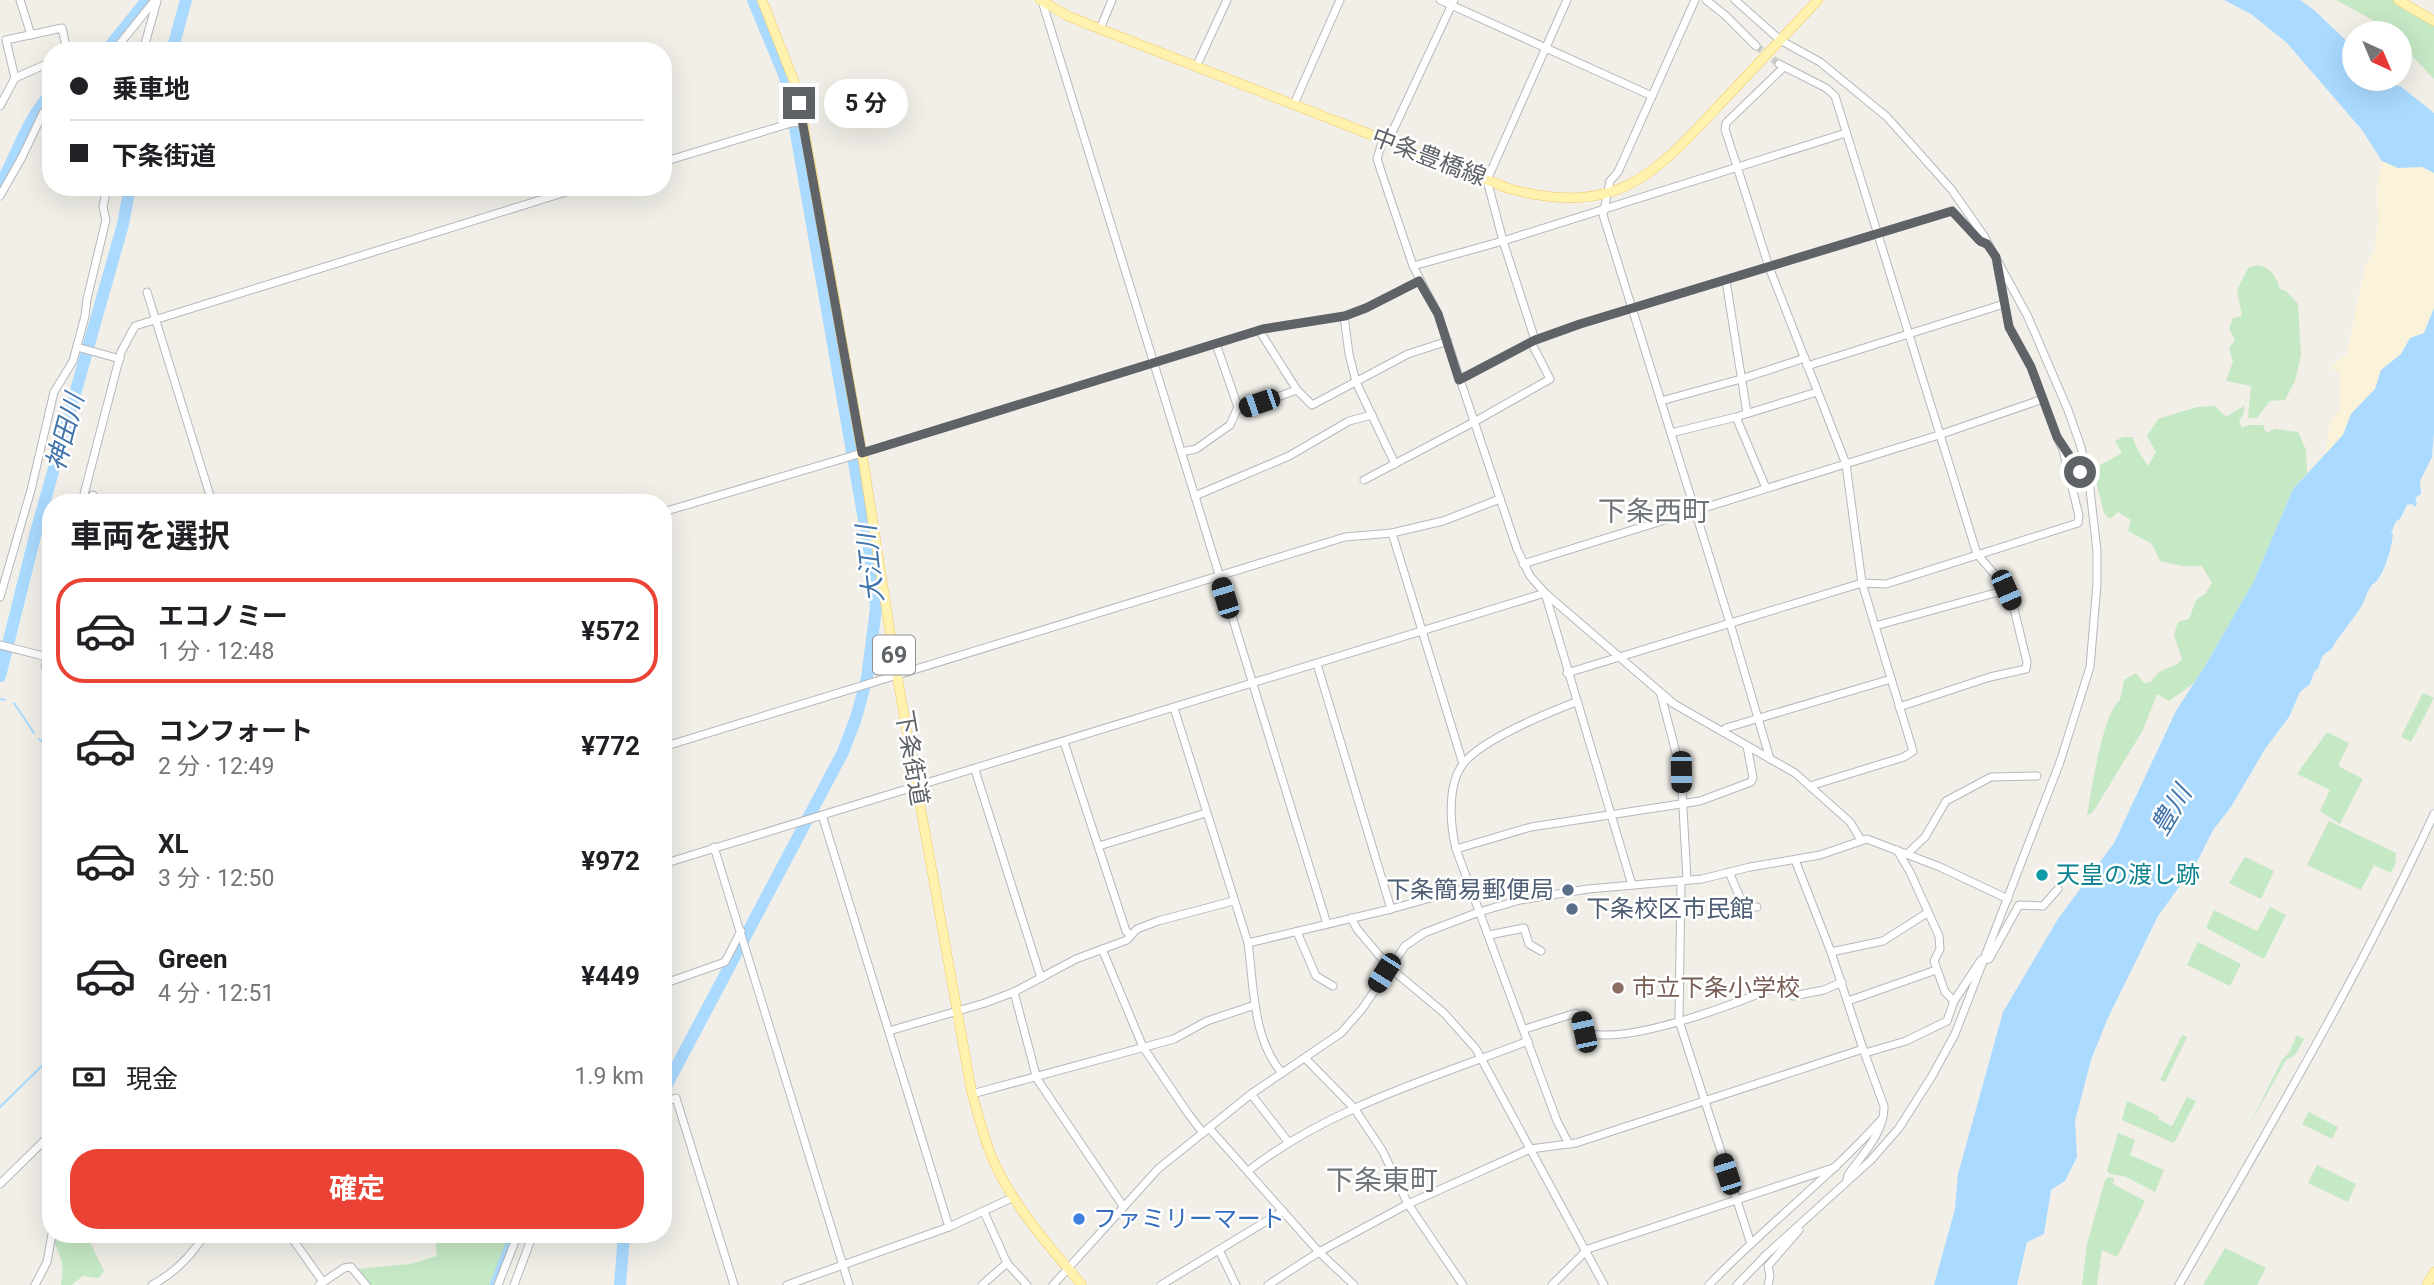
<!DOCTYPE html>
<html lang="ja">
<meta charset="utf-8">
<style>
:root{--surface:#fff;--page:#f2f2f2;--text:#202124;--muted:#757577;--line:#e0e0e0;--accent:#ea4335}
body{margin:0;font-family:Roboto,"Noto Sans JP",sans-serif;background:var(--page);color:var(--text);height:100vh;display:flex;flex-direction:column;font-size:26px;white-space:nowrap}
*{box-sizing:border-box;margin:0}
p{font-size:23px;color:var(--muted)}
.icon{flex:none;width:38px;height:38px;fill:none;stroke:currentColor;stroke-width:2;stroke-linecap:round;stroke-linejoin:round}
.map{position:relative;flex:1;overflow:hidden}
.details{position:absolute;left:42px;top:494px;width:630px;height:749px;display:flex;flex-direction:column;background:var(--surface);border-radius:28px;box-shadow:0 7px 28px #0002}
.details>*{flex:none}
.top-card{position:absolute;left:42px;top:42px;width:630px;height:154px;border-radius:28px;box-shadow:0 7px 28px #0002;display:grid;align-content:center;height:154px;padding:0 28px;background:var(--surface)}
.needle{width:46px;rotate:136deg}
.buttons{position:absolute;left:2342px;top:21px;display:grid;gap:14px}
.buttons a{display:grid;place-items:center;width:70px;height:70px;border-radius:50%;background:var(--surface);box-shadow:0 7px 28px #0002;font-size:35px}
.end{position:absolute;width:32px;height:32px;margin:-16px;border:9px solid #5f6368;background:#fff;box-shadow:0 0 0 4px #fff}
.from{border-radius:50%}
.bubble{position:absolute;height:49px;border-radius:24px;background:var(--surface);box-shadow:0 7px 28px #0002;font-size:23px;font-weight:700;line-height:49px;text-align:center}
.car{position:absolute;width:21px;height:42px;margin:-21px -10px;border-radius:9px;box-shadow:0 0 5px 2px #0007;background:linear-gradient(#222 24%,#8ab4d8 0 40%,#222 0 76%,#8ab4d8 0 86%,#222 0)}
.top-card b{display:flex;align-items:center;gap:24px;height:66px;font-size:26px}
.top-card b+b{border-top:2px solid var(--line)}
.top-card i{width:18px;height:18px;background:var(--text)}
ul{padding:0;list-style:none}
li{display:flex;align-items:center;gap:21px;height:105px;margin:0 14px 10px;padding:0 14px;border:4px solid transparent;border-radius:28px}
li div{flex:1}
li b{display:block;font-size:26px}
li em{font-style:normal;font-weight:700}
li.selected{border-color:var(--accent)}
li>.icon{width:63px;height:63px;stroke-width:1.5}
h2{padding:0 28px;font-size:32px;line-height:84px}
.pay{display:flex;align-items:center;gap:18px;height:77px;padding:0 28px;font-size:26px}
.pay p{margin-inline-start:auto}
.cta{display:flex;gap:14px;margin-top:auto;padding:14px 28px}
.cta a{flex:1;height:80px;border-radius:28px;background:var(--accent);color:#fff;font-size:28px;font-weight:700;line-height:80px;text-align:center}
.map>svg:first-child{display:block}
</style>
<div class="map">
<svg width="2434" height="1285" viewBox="0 0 2434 1285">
<rect width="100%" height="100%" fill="#f1efe8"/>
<g fill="#c5e8c5">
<path d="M2336,0H2395L2434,24V79L2408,52L2399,58V33H2390L2391,30Z"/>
<path d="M2258,265C2272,268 2276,277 2280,289L2286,291L2298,304L2301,355L2295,381L2285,400L2270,401L2257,418H2248L2251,386L2226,381L2233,362L2229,348L2235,340L2229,328L2233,318L2242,316L2237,290L2248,268Z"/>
<path d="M2215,406L2226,417L2244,406V413L2239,421L2242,428L2249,425H2263L2266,433L2275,429L2298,432L2306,450L2307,473L2293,489L2254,581L2205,666L2194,683L2169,701L2157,694L2143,730L2093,812L2087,816C2091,792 2103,712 2120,700L2124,680L2136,673L2144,683L2151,682C2163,663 2172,672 2182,659L2174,635L2178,622L2189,619L2196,600L2205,594L2212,583L2202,566H2182L2160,561L2152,544L2128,531L2131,520L2118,512L2110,519L2104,513L2093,469L2122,453L2115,441L2123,437H2132L2140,454L2148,466L2156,452L2147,436L2158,419L2197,407Z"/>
<path d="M2423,693L2434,698L2411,742L2401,737Z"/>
<path d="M2327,732L2349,743L2338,766L2363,779L2340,824L2320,811L2330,790L2297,774Z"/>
<path d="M2329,821L2396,853L2395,865L2391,873L2374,865L2361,890L2307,865Z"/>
<path d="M2245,857L2274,871L2261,899L2229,883Z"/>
<path d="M2270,907L2286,915L2264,959L2206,928L2214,910L2257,931Z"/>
<path d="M2198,942L2241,964L2230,986L2187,965Z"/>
<path d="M2182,1035L2187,1037L2165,1082L2160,1080Z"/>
<path d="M2297,1035L2304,1039L2295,1055L2286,1060L2250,1124L2282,1060L2288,1054Z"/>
<path d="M2187,1097L2196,1101L2174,1143L2122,1120L2127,1101L2159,1116L2158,1119L2172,1126Z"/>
<path d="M2309,1112L2338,1127L2332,1139L2302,1124Z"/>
<path d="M2118,1133L2135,1140L2130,1155L2164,1170L2155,1192L2124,1176L2110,1174L2107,1171Z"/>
<path d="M2317,1165L2356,1184L2348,1202L2308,1183Z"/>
<path d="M2108,1177L2114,1178L2113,1184L2145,1201L2117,1257L2102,1250L2097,1285H2082L2087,1244L2105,1180Z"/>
<path d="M54,1234H86L104,1271L99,1278L83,1276L71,1285H61C65,1265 61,1257 53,1240Z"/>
<path d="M438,1234H512L494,1285H371L357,1269L410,1264L437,1256L435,1239Z"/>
<path d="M2225,1248L2266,1268L2257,1285H2203Z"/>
</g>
<path fill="#fbf3d9" d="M2382,161L2398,168L2422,167L2434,173V308L2424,333L2410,338L2401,354L2381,370L2375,389L2351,414L2343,434L2325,454L2330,421L2339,411V371L2329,369L2347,353L2365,266L2374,251L2378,224L2377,185Z"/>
<g fill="#aadaff">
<path d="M2224,0H2300L2314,10L2354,48V79H2386L2389,84L2400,86L2434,113V173L2422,167L2398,168L2382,161L2362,130L2287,43L2251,14Z"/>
<path d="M2434,308V431L2432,457L2420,481L2421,494L2415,498L2417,503L2415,507L2412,504L2407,505L2400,519L2396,521L2391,533H2393C2392,546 2387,565 2379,578C2377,581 2374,583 2371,586C2366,594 2364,603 2359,610C2350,624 2339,635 2331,650C2324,652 2320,659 2319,667L2314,672L2310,684L2300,692L2289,717L2265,749L2231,807L2213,830L2197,862L2158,916L2107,1020L2091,1060L2075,1121L2077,1157L2065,1181L2051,1190L2044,1234L2027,1242L2017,1285H1934L1955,1209L1958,1174L2003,1012L2058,919L2114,843L2176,711L2205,666L2254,581L2293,489L2343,435L2351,414L2375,389L2381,370L2401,354L2410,338L2424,333Z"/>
</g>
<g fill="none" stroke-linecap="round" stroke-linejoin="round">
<g stroke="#aadaff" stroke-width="2">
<path d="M0,699L5,700"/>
<path d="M14,703L34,733"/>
<path d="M39,739L51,750"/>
<path d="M0,1107L51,1057"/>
</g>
<path stroke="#aadaff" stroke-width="7" d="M493,1285L513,1234"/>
<g stroke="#aadaff" stroke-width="12">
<path d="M106,51L147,0"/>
<path d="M172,51L186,0"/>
<path d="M0,185C17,155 27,119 51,94"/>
<path d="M0,676L36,532L123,224L130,187"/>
<path d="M663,1092L843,752L856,718L867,678L876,609L873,571L792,111L785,77L753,0"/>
<path d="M620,1285L624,1234"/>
</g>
<path stroke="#ccccc8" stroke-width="7" stroke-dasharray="7 3.5" stroke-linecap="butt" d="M1756,46L1779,64"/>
<g stroke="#b5b8bc" stroke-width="9">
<g id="minor">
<path d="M20,0L31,35"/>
<path d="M1440,0L1652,96"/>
<path d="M1695,0L1618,172L1610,181L1603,215L1730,623L1770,759"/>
<path d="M1706,0L1725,15L1756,46"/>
<path d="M1735,0L1780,40L1820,62L1887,117L1952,190L1984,236L2028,317L2068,410L2081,447L2089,481L2097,551V584L2090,667L2060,762L1955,1034L1932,1076L1899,1128L1871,1160L1767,1254L1737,1285"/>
<path d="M1042,1L1327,924"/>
<path d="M1100,29L1112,0"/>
<path d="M114,51L155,0"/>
<path d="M143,51L157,1"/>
<path d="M1779,64L1826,88L1835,96L1977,554L2003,584L2013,605L2027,662L2026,669L1990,677L1899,707"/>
<path d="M1196,67L1227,0"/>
<path d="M1784,67L1726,123L1725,129L1769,267L1846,464L1862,583L1913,751L1904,757L1810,786"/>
<path d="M15,78L6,40L62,28L67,51"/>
<path d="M1294,104L1340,0"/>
<path d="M0,106L15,78L51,62"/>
<path d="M1383,139L1377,159L1382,174L1413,266L1438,314L1517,549L1530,576L1545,593L1632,885"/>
<path d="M1388,141L1454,0"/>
<path d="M663,162L791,123L803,122"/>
<path d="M0,196L22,157L43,113L51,102"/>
<path d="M1997,264L2009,327L2031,367L2057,437L2088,483"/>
<path d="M1413,266L1503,241L1846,133"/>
<path d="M1726,281L1747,413"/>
<path d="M147,292L212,502"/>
<path d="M1344,316L1349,354L1356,382L1395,464"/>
<path d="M1259,330L1297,390L1312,405L1408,354L1448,341"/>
<path d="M1535,340L1503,241L1487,180L1567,0"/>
<path d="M1216,344L1238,407"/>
<path d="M77,347L120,359"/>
<path d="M1807,366L2004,304"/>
<path d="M1459,380L1531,342L1580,324L1952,211L1980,241L1987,244"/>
<path d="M1661,401L1741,379L1805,358"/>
<path d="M1736,417L1766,488"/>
<path d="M1671,433L1736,417L1817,392"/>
<path d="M1181,452L1196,449L1230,425L1238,407L1243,409L1297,390"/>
<path d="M1364,480L1474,422L1550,379L1531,342"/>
<path d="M93,495L95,502"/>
<path d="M1195,496L1289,456L1349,421L1372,415"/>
<path d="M82,502L121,352L135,326L582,187"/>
<path d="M663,512L862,453L1263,329L1344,316L1366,308L1419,281"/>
<path d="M1392,533L1463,764"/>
<path d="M1523,564L1939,435L2043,399"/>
<path d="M0,597L31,490L54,392L73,361L85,316L87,299L106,220L103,207L107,187"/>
<path d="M1875,626L2006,590"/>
<path d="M0,645L51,658"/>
<path d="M1317,664L1391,909"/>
<path d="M45,667L51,642"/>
<path d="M1567,673L1862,583L1886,584L2078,523L2079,516L2063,450L2057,437"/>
<path d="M1661,695L1681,772L1687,880"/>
<path d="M1174,708L1248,943L1391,909L1470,887"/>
<path d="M1723,732L1726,728L1891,679"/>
<path d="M1064,742L1126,931L1130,935"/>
<path d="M663,747L1345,537L1392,533L1443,521L1500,499"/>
<path d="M975,770L1041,978"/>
<path d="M822,815L949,1227"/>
<path d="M1099,846L1206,813"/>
<path d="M714,847L849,1285"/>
<path d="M1456,849L1531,827L1700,801L1751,782L1753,778L1747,746"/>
<path d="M1897,850L1910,872L1939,936L1940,949L1934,961L1945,992L1954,1001"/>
<path d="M1907,854L1925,837L1946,801L1991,777L2037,776"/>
<path d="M1795,860L1831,952L1863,1049"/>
<path d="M663,864L1545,593L1674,704L1795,773L1850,822L1861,840"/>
<path d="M1729,872L1744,907H1757"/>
<path d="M1681,881L1679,1021L1751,1244"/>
<path d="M1351,918L1357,929L1389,967L1444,1013L1476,1049L1604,1285"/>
<path d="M1297,932L1316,976L1333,986"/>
<path d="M1489,935L1524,928L1529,944L1541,951"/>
<path d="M1248,943C1254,986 1252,1038 1282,1073"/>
<path d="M1102,949L1143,1047L1187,1112L1203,1133"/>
<path d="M1831,952L1883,941L1927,913"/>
<path d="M663,984L725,962L741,931"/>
<path d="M1014,992L1037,1079L1123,1206"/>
<path d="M1848,1001L1936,970"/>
<path d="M1525,1029L1576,1013L1580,1016L1584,1032C1627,1047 1744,1001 1786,982L1790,983L1793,996L1824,990L1842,982"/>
<path d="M889,1031L985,1003L1014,992L1076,959L1127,940L1137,929L1158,921L1233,901"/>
<path d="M1865,1053L1906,1041L1947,1021L1954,1001L1981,960L1989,959L2019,905L2043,906L2058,889"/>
<path d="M1305,1058L1354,1108L1382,1150L1408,1204L1463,1285"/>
<path d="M972,1094L1174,1039L1207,1021L1255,1005"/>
<path d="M1251,1094L1289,1143"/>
<path d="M663,1103L676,1098L734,1285"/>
<path d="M1209,1128L1319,1252L1354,1285"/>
<path d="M1569,1144L1557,1121L1456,849C1450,825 1447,785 1463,764C1481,740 1547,713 1576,702"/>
<path d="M1248,1171C1330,1107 1433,1078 1528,1041"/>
<path d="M0,1184L51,1134"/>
<path d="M289,1234L323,1282"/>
<path d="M1219,1250L1236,1285"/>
<path d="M1007,1263L1027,1285"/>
<path d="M35,1285L47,1262L52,1234"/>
<path d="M152,1285C175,1273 192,1255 205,1234"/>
<path d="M319,1285L344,1268L351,1267L366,1285"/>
<path d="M498,1285L518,1234"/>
<path d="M514,1285L533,1234"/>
<path d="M787,1285L949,1227L1014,1197"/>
<path d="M982,1285L1007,1263L984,1212"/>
<path d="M1053,1285L1158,1169L1251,1094L1341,1033L1362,1009L1405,946L1424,933L1479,912L1520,900L1588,889L1702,879L1750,867L1820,855L1867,839L1940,867L2008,899"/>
<path d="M1161,1285L1283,1211"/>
<path d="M1268,1285L1319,1252L1408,1204L1530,1149L1576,1143L1863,1049L1884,1106C1885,1132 1862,1155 1848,1175L1847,1181"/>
<path d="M1552,1285L1588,1249L1836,1167"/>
<path d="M1709,1285C1764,1227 1828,1179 1881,1120"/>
<path d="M1768,1285L1770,1276L1768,1266L1799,1230"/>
<path d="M2179,1285C2268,1130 2359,976 2434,814"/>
</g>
</g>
<g stroke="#f2c960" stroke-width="10">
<g id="major">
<path d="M762,0L795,84L803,122L862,453L897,676L972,1094C979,1116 984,1141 994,1162C1015,1208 1049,1246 1082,1285"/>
<path d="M1040,0L1068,16L1100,29L1510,189C1618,217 1653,176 1722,102C1754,68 1786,34 1818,0"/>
<path d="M2398,0L2434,21"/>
<path d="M2427,1285L2434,1272"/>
</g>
</g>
<use href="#minor" stroke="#fff" stroke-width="7"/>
<use href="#major" stroke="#fff2af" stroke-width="9"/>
</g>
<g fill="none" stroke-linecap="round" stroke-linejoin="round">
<path stroke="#5f6368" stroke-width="9" d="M799,103L862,453L1263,329L1345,316L1366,308L1419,281L1438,314L1459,380L1535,340L1580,324L1952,211L1980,241L1987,244L1996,257L2009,327L2031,367L2057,437L2080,472"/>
</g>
<circle fill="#0f9aa8" stroke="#fff" stroke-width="2.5" cx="2042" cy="875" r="7"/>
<g fill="#5c6f8a" stroke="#fff" stroke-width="2.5">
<circle cx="1568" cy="890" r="7"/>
<circle cx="1572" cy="909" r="7"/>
</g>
<circle fill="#8d6e63" stroke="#fff" stroke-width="2.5" cx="1618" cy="988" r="7"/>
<circle fill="#3f7fe0" stroke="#fff" stroke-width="2.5" cx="1079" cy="1219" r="7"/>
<g text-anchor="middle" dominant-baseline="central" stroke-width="5" stroke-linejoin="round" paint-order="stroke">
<rect fill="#fff" stroke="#8f9295" stroke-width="2" x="873" y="635.5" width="42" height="39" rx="5"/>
<g font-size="23" font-weight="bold" fill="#5f6368">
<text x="894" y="655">69</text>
</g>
<g font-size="24" fill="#5f6368" stroke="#fff">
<text transform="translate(1429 157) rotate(21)">中条豊橋線</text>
<text transform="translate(912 758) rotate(80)">下条街道</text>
</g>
<g font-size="24" fill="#0d838f" stroke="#fff" text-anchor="start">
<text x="2056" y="875">天皇の渡し跡</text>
</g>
<g font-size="24" fill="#4e5e75" stroke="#fff" text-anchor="end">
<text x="1554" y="890">下条簡易郵便局</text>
<text x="1586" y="909" text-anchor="start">下条校区市民館</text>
</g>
<g font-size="24" fill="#785e54" stroke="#fff" text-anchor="start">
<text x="1632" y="988">市立下条小学校</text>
</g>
<g font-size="24" fill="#366cbe" stroke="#fff" text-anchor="start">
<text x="1093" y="1219">ファミリーマート</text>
</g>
<g font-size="26" font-style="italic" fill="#4174aa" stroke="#fff">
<text transform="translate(65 432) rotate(-75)">神田川</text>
<text transform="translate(870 564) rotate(-96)">大江川</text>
<text transform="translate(2171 810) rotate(-59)">豊川</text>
</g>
<g font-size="28" fill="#70757a" stroke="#fff">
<text x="1654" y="511">下条西町</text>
<text x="1382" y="1180">下条東町</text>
</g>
</g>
</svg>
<div class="buttons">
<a><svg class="needle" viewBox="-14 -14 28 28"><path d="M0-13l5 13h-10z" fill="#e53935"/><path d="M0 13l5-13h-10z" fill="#757577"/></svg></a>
</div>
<i class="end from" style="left:2080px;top:472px"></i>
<i class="end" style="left:799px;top:103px"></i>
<div class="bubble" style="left:824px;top:79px;width:84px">5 分</div>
<i class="car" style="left:1259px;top:403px;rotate:251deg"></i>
<i class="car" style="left:2006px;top:590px;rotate:156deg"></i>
<i class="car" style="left:1225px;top:598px;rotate:343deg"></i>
<i class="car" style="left:1681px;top:772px;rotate:179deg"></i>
<i class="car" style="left:1384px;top:973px;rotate:212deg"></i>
<i class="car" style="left:1584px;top:1032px;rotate:348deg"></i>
<i class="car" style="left:1727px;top:1174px;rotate:342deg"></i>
<div class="top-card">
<b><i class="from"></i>乗車地</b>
<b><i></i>下条街道</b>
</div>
<section class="details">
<h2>車両を選択</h2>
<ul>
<li class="selected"><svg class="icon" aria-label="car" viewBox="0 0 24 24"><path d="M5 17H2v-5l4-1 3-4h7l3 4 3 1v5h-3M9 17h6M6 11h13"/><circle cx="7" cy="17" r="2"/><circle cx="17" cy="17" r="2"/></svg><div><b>エコノミー</b><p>1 分 · 12:48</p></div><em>¥572</em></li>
<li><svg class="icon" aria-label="car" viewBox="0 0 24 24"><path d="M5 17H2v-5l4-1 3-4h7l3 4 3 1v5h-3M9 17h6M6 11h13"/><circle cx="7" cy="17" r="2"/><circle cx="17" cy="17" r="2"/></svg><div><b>コンフォート</b><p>2 分 · 12:49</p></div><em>¥772</em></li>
<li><svg class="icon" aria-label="car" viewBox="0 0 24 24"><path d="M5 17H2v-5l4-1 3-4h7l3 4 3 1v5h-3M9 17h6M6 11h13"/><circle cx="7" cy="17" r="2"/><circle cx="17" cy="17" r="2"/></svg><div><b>XL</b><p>3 分 · 12:50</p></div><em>¥972</em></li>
<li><svg class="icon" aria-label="car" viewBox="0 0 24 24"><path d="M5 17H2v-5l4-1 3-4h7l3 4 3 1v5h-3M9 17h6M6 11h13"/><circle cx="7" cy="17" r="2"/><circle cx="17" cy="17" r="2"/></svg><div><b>Green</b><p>4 分 · 12:51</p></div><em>¥449</em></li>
</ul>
<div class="pay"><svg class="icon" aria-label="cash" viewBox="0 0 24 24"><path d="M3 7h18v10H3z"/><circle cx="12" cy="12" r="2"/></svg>現金<p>1.9 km</p></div>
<div class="cta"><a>確定</a></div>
</section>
</div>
